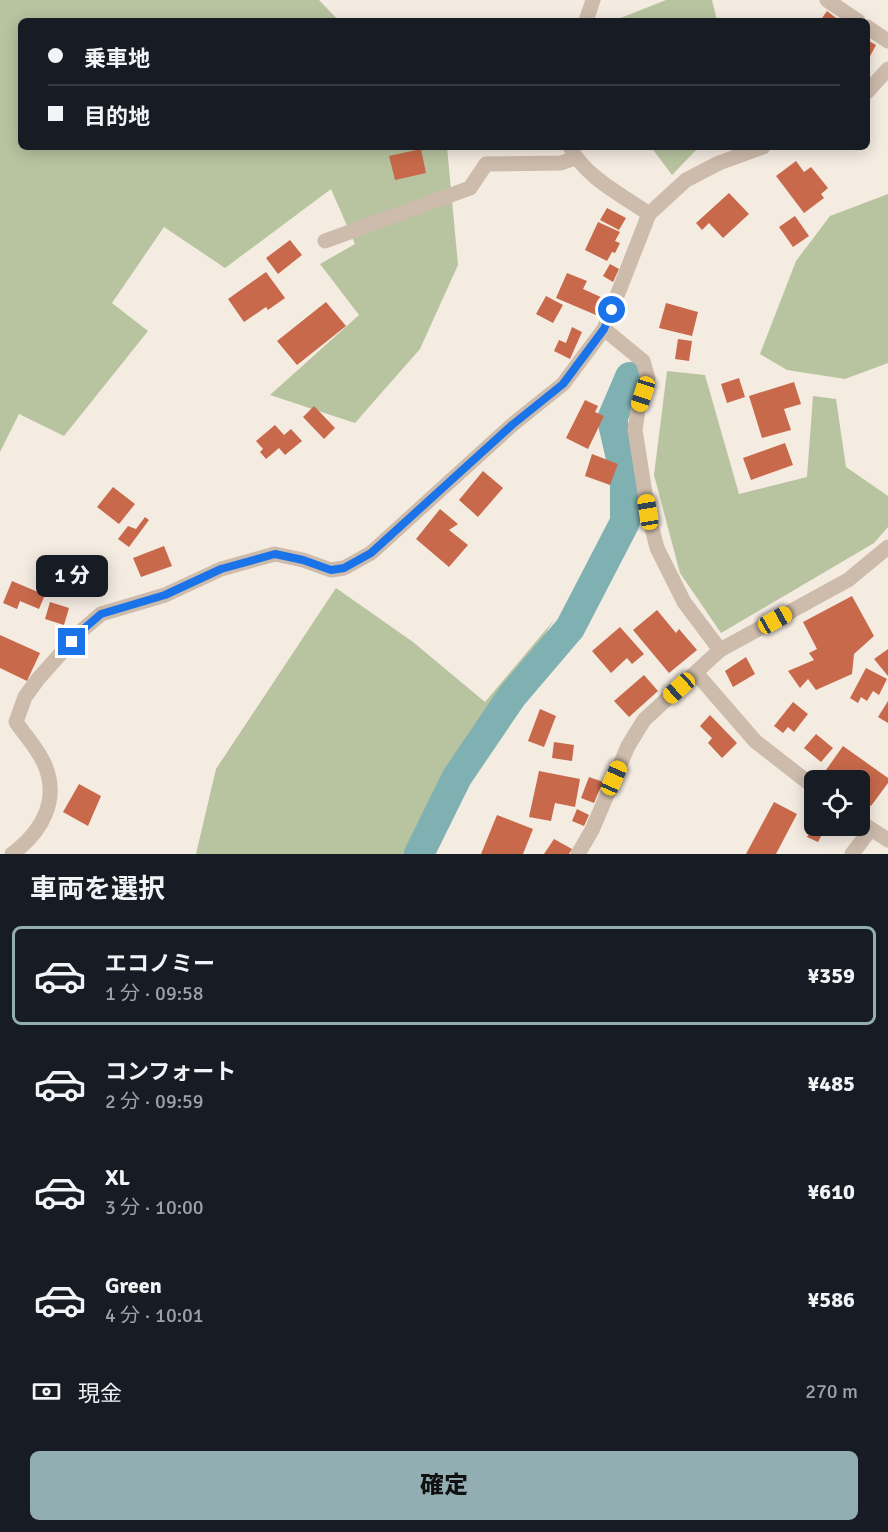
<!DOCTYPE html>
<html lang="ja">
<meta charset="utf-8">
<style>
:root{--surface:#171b24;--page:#20242c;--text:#f1f3f6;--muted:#9ea1a6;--line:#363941;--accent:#92aeb2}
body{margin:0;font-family:Signika,"Noto Sans JP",sans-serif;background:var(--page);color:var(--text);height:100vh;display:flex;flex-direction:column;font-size:22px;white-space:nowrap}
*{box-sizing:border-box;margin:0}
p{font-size:20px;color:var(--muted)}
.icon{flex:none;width:33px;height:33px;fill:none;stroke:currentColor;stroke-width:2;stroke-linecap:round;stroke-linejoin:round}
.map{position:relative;height:854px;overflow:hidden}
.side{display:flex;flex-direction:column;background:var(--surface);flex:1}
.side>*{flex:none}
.banner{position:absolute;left:18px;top:18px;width:852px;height:132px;border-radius:9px;box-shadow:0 3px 15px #0003;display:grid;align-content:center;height:132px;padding:0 30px;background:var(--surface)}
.tools{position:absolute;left:804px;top:770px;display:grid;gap:12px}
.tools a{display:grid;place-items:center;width:66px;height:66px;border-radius:9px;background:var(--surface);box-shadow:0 3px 15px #0003;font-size:30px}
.end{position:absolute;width:27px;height:27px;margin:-14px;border:8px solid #1a73e8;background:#fff;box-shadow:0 0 0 3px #fff}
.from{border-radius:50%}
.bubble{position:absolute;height:42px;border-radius:9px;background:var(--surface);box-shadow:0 3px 15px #0003;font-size:20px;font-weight:800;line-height:42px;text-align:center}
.car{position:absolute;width:18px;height:36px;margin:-18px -9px;border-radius:8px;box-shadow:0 0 4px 2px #0007;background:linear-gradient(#f5c518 24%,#345 0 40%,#f5c518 0 76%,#345 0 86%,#f5c518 0)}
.banner b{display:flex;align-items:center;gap:21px;height:57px;font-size:22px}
.banner b+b{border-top:2px solid var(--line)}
.banner i{width:15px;height:15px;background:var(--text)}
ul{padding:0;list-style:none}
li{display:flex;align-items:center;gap:18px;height:99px;margin:0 12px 9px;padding:0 18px;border:3px solid transparent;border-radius:9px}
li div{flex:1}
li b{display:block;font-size:22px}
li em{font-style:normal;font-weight:800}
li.current{border-color:var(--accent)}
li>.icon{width:54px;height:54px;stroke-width:1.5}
h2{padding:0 30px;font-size:27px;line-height:72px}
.pay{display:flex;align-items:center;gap:15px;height:66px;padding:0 30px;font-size:22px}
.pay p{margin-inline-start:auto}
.primary-button{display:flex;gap:12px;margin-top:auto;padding:12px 30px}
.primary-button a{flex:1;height:69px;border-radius:9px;background:var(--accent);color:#111;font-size:24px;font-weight:800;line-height:69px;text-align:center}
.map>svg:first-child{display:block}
</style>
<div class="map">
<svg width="888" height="854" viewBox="0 0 888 854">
<rect width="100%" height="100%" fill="#f4ebe1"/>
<g fill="#b8c4a0">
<path d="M0,0H319L339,21H21V147H447L458,265L420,349L355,423L270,395L359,315L320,264L355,244L331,189L225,268L164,227L112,303L148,331L64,436L19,414L0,452Z"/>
<path d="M666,0H712L717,21H613Z"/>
<path d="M651,147H699L672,175Z"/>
<path d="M888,194V363L845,379L787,370L760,354L796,261L830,216Z"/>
<path d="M667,371L705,375L739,494L807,477L813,396L836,399L846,467L888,496V527L874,543L721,633L680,573L654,475Z"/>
<path d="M336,588L413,642L485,702L554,620L406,854H196L216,769Z"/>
</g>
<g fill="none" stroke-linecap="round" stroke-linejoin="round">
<path stroke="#7fb0b2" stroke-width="30" d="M419,854L457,777L512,696L570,628L625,522V476L612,419L630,377"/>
</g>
<g fill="#c8694b">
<path d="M827,11L840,21H820Z"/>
<path d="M867,40L876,45L867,62Z"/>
<path d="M421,149L426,173L395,180L389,156Z"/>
<path d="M796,161L804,172L811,167L828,188L821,194L824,198L804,213L776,176Z"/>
<path d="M729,193L749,214L723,238L709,223L702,230L696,223Z"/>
<path d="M607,208L626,218L619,230L600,220Z"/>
<path d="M795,216L809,236L793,247L779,227Z"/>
<path d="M598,222L620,232L615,241L620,243L615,253L612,252L607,261L585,250Z"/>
<path d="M290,240L302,255L278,274L266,258Z"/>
<path d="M610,264L619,269L613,282L603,276Z"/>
<path d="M266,272L285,298L268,310L266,307L244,322L228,299Z"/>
<path d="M567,273L587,281L583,289L603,298L596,315L556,298Z"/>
<path d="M546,296L563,305L553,323L536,314Z"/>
<path d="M326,302L346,326L297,365L277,341Z"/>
<path d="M666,303L698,312L692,336L659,328Z"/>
<path d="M572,327L582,332L570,359L554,351L559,340L566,343Z"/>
<path d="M678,339L692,341L689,361L675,359Z"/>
<path d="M739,378L745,397L727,403L721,384Z"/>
<path d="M794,382L801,404L784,409L791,430L762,438L749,396Z"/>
<path d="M585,400L598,406L595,412L604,416L588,449L566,438Z"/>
<path d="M314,406L335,428L324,439L303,417Z"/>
<path d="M275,425L284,435L291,429L302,441L285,455L279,448L266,459L260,452L263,449L256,441Z"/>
<path d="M785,443L793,465L751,480L743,458Z"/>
<path d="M592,454L618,464L610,485L585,476Z"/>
<path d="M483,471L503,488L478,517L459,500Z"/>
<path d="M113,487L135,504L119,524L97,507Z"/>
<path d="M440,509L458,524L449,530L468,545L449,567L416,539Z"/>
<path d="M145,517L149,520L129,547L118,539L128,526L136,529Z"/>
<path d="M164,546L172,566L141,577L133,558Z"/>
<path d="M12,581L45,595L39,609L20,601L17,609L3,603Z"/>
<path d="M852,596L874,636L854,654L852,674L816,690L808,679L800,688L788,671L814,660L809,653L817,649L803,622Z"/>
<path d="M50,602L69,608L64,625L45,619Z"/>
<path d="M657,610L676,633L679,629L697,650L669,673L633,630Z"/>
<path d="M620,627L644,654L632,664L627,658L611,673L592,651Z"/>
<path d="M0,635L40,653L27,681L0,668Z"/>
<path d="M888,649V676L874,659Z"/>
<path d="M746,657L755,674L733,687L725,671Z"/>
<path d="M866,668L887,679L879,695L873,691L867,701L861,697L858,703L850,698Z"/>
<path d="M644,675L658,691L629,717L614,701Z"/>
<path d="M888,701V723L878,717Z"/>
<path d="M793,702L808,714L794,732L788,727L783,733L774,726Z"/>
<path d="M540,709L556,716L544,747L528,741Z"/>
<path d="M710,715L737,743L722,758L708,743L712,738L700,726Z"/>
<path d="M816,734L833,748L821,762L804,748Z"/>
<path d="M554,742L574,745L572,761L552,758Z"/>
<path d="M843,746L888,778V783L871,806L860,798V780H841L826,770Z"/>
<path d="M539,771L580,779L575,807L555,803L551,821L529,817Z"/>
<path d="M589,777L603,782L594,803L581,798Z"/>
<path d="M79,784L101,796L88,826L63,812Z"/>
<path d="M774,802L797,814L776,854H746Z"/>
<path d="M577,809L589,815L584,826L572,821Z"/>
<path d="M497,815L533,829L523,854H481Z"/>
<path d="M814,825H822L826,827L818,842L807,837Z"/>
<path d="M554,839L572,849L569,854H544Z"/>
</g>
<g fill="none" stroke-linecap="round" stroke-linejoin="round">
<g stroke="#cdbbac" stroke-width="15">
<path d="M827,0L858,21"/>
<path d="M586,21L593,0"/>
<path d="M867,27L888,41"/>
<path d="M867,92L888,69"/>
<path d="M570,147C585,177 622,195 649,214"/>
<path d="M325,241L470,188L486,164L561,163L575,158"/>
<path d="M604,329L643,361L648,378L638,410L635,430L648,512L657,548L684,602L720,650"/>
<path d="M696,673L755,741L814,787"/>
<path d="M860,822L888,840"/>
<path d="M12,854C43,831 61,798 43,761C36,747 25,735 16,722L25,697L38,679L80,632L101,614L165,595L221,569L275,554L303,560L331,570L344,568L371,553L512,425L563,384L604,329L649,214L686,180L719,163L763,147"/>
<path d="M578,854L592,830L628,746L644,720L720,650L848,580L888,547"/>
<path d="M852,854L870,830"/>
</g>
</g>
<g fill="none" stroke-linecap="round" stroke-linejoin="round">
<path stroke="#1a73e8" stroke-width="8" d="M72,642L80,632L101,614L165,595L221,569L275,554L303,560L331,570L344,568L371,553L512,425L563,384L604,329L612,310"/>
</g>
</svg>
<div class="tools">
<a><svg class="icon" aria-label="locate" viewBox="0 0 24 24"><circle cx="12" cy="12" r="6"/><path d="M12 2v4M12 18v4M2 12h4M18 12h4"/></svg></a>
</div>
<i class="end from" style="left:612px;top:310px"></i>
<i class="end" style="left:72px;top:642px"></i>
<div class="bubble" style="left:36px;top:555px;width:72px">1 分</div>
<i class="car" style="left:643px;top:394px;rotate:198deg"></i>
<i class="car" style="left:648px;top:512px;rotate:351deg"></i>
<i class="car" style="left:775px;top:620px;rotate:61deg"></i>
<i class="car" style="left:679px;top:688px;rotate:228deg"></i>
<i class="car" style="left:614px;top:778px;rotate:24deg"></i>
<div class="banner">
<b><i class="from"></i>乗車地</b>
<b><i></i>目的地</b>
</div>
</div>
<section class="side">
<h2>車両を選択</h2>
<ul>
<li class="current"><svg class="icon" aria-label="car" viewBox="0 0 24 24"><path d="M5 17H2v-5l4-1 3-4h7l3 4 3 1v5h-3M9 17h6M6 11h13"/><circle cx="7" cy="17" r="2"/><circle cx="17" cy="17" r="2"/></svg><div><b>エコノミー</b><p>1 分 · 09:58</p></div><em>¥359</em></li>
<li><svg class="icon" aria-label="car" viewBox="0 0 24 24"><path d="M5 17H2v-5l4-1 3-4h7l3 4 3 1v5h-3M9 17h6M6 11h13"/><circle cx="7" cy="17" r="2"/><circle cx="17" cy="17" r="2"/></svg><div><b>コンフォート</b><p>2 分 · 09:59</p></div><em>¥485</em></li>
<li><svg class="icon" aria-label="car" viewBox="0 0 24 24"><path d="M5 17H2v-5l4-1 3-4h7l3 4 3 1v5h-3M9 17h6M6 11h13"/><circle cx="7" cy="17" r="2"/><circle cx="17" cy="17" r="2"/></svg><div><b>XL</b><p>3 分 · 10:00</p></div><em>¥610</em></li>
<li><svg class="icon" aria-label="car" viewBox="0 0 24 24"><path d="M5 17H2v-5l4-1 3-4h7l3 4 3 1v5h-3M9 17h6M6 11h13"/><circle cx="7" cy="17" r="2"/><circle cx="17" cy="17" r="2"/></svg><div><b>Green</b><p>4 分 · 10:01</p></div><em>¥586</em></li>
</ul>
<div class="pay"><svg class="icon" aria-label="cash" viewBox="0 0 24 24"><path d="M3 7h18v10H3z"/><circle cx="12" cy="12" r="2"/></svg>現金<p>270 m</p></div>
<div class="primary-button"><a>確定</a></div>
</section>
